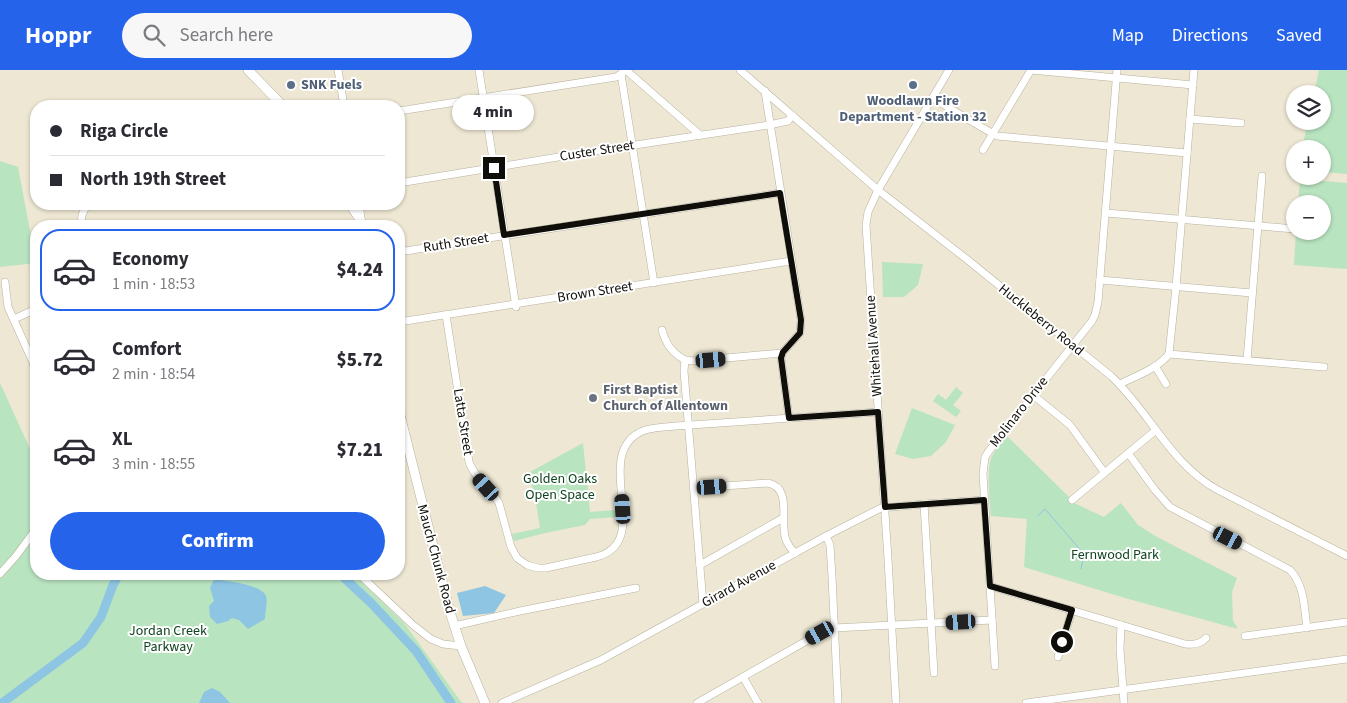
<!DOCTYPE html>
<meta charset="utf-8">
<style>
:root{--surface:#fff;--page:#f7f7f7;--text:#2b2b33;--muted:#7c7c81;--line:#e1e1e2;--accent:#2563eb}
body{margin:0;font-family:"Source Sans 3",sans-serif;background:var(--page);color:var(--text);height:100vh;display:flex;flex-direction:column;font-size:19px;white-space:nowrap}
*{box-sizing:border-box;margin:0}
p{font-size:16px;color:var(--muted)}
.icon{flex:none;width:28px;height:28px;fill:none;stroke:currentColor;stroke-width:2;stroke-linecap:round;stroke-linejoin:round}
.map{position:relative;flex:1;overflow:hidden}
.sheet{position:absolute;left:30px;top:150px;width:375px;height:360px;display:flex;flex-direction:column;background:var(--surface);border-radius:20px;box-shadow:0 1px 4px #0004}
.sheet>*{flex:none}
.hud{position:absolute;left:30px;top:30px;width:375px;height:110px;border-radius:20px;box-shadow:0 1px 4px #0004;display:grid;align-content:center;height:110px;padding:0 20px;background:var(--surface)}
.buttons{position:absolute;left:1286px;top:15px;display:grid;gap:10px}
.buttons a{display:grid;place-items:center;width:45px;height:45px;border-radius:50%;background:var(--surface);box-shadow:0 1px 4px #0004;font-size:25px}
.end{position:absolute;width:22px;height:22px;margin:-11px;border:6px solid #100e08;background:#fff;box-shadow:0 0 0 2px #fff}
.from{border-radius:50%}
.bubble{position:absolute;height:35px;border-radius:18px;background:var(--surface);box-shadow:0 1px 4px #0004;font-size:16px;font-weight:800;line-height:35px;text-align:center}
.car{position:absolute;width:15px;height:30px;margin:-15px -8px;border-radius:6px;box-shadow:0 0 4px 1px #0007;background:linear-gradient(#222 24%,#8ab4d8 0 40%,#222 0 76%,#8ab4d8 0 86%,#222 0)}
.hud b{display:flex;align-items:center;gap:18px;height:48px;font-size:19px}
.hud b+b{border-top:1px solid var(--line)}
.hud i{width:12px;height:12px;background:var(--text)}
ul{padding:9px 0 0;list-style:none}
li{display:flex;align-items:center;gap:15px;height:82px;margin:0 10px 8px;padding:0 10px;border:2px solid transparent;border-radius:20px}
li div{flex:1}
li b{display:block;font-size:19px}
li em{font-style:normal;font-weight:800}
li.selected{border-color:var(--accent)}
li>.icon{width:45px;height:45px;stroke-width:1.5}
.action{display:flex;gap:10px;margin-top:auto;padding:10px 20px}
.action a{flex:1;height:58px;border-radius:30px;background:var(--accent);color:#fff;font-size:20px;font-weight:800;line-height:58px;text-align:center}
header{display:flex;align-items:center;gap:30px;box-sizing:border-box;height:70px;padding:0 25px;background:var(--accent);color:#fff}
header strong{font-size:24px}
nav{display:flex;gap:28px;margin-inline-start:auto;font-size:18px}
.search{width:350px;height:45px;background:var(--page);display:flex;align-items:center;gap:12px;box-sizing:border-box;padding:0 18px;border-radius:28px;color:var(--muted);font-size:19px}
.map>svg:first-child{display:block}
</style>
<header>
<strong>Hoppr</strong>
<div class="search"><svg class="icon" aria-label="search" viewBox="0 0 24 24"><circle cx="10" cy="10" r="6"/><path d="M15 15l6 6"/></svg>Search here</div>
<nav><a>Map</a><a>Directions</a><a>Saved</a></nav>
</header>
<div class="map">
<svg width="1347" height="633" viewBox="0 0 1347 633">
<rect width="100%" height="100%" fill="#ede7d3"/>
<g fill="#b9e4c0">
<path d="M1319,0H1347V104L1323,102L1322,79H1302L1308,51H1322V24H1314Z"/>
<path d="M0,91L18,97L36,193L0,197Z"/>
<path d="M1300,109L1347,113V199L1294,195L1296,161H1322V134H1298Z"/>
<path d="M882,192L923,194L918,215L904,227H883Z"/>
<path d="M0,313L36,392V504H353L404,553L462,633H0Z"/>
<path d="M956,317L963,323L953,335L961,341L956,347L933,331L938,324L946,330Z"/>
<path d="M912,338L955,355L946,372L931,386L913,389L895,384Z"/>
<path d="M1007,366L1076,434L1104,447L1121,433L1138,455L1157,467L1237,508L1232,522L1233,551L1238,559L1125,528L1024,497L1027,449L991,446C990,431 986,399 992,386C996,379 1002,372 1007,366Z"/>
<path d="M583,373L590,442L618,440V447L590,449L585,455L545,463L514,471L512,464L540,458L535,426L528,403Z"/>
</g>
<g fill="#8dc5e3">
<path d="M214,509C226,511 261,514 266,526C268,530 265,543 265,549L248,559L239,550L232,548L228,551L217,554L210,547L209,536L214,531L210,518Z"/>
<path d="M485,516L506,525L494,543L463,546L457,523Z"/>
<path d="M212,618L220,622L230,633H199L204,622Z"/>
</g>
<g fill="none" stroke-linecap="round" stroke-linejoin="round">
<path stroke="#8dc5e3" stroke-width="1" d="M1038,446L1045,439L1084,484L1081,499"/>
<g stroke="#8dc5e3" stroke-width="9">
<path d="M340,504L372,534L416,581L451,633"/>
<path d="M2,633L83,573L101,547L113,515L119,504"/>
</g>
<g stroke="#b7b29f" stroke-width="8">
<g id="minor">
<path d="M338,0L344,36"/>
<path d="M479,0L516,237"/>
<path d="M626,0L700,65"/>
<path d="M740,0L878,120L969,191L1111,306C1149,341 1171,395 1218,420L1347,486"/>
<path d="M1031,0L1193,15"/>
<path d="M621,4L654,213"/>
<path d="M765,21L801,250L800,263L783,282L781,288L789,348"/>
<path d="M933,28L964,47L997,66L1187,83"/>
<path d="M399,41L616,7L621,4L625,0"/>
<path d="M1190,49L1241,53"/>
<path d="M983,80L1031,0"/>
<path d="M399,113L595,81L769,55L788,51L792,45"/>
<path d="M359,134L361,148"/>
<path d="M1106,143L1295,159"/>
<path d="M81,156L82,145L87,134"/>
<path d="M399,182L780,123"/>
<path d="M1100,210L1252,223"/>
<path d="M5,212L8,237L36,299"/>
<path d="M446,245L469,392C475,409 490,418 499,433L511,477L517,488L527,495L538,498H546L596,487C657,472 587,382 645,360C655,357 666,357 676,356L878,342"/>
<path d="M14,249L36,239"/>
<path d="M399,252L791,191"/>
<path d="M662,260C666,274 672,283 685,290L684,301L703,534"/>
<path d="M1169,284L1176,217L1194,0"/>
<path d="M685,290L693,291L782,283"/>
<path d="M1247,290L1262,106"/>
<path d="M1155,296L1166,314"/>
<path d="M1120,314C1136,306 1157,299 1169,284L1324,297"/>
<path d="M1033,325L1070,355L1104,402"/>
<path d="M1128,383L1155,420L1170,437L1290,500C1305,516 1304,538 1307,558"/>
<path d="M694,418L768,413C793,418 779,452 786,470C788,475 791,479 795,483"/>
<path d="M1072,430L1156,360"/>
<path d="M924,434L934,603"/>
<path d="M826,466L830,475L832,507L838,633"/>
<path d="M700,495L783,448"/>
<path d="M0,504L16,486L36,459"/>
<path d="M359,504L413,555L431,569L443,574L461,576"/>
<path d="M990,516L1185,574C1193,575 1201,574 1206,568"/>
<path d="M1121,555L1120,579L1124,633"/>
<path d="M454,556L520,541L636,518"/>
<path d="M1245,566L1347,552"/>
<path d="M1058,587L1072,540"/>
<path d="M995,596L983,404L985,387L989,381L1092,251L1095,245L1098,232L1117,0"/>
<path d="M743,607L758,633"/>
<path d="M502,633L601,590L826,466L881,438L924,434L984,430"/>
<path d="M697,633L801,574L826,560L834,558L992,550"/>
<path d="M896,633L888,489L866,155L868,142L878,120L949,0"/>
<path d="M1026,633L1347,589"/>
</g>
</g>
<g stroke="#b7b29f" stroke-width="10">
<g id="major">
<path d="M248,0L283,36"/>
<path d="M350,134L361,151L362,156"/>
<path d="M399,341L449,539L461,576L485,633"/>
</g>
</g>
<use href="#minor" stroke="#fff" stroke-width="7"/>
<use href="#major" stroke="#fff" stroke-width="9"/>
</g>
<g fill="none" stroke-linecap="round" stroke-linejoin="round">
<path stroke="#100e08" stroke-width="6" d="M494,98L504,165L780,123L801,250L800,263L783,282L781,288L789,348L878,342L885,437L984,430L990,516L1072,540L1062,572"/>
</g>
<g fill="#5c6f8a" stroke="#fff" stroke-width="2">
<circle cx="291" cy="15" r="5"/>
<circle cx="913" cy="15" r="5"/>
</g>
<circle fill="#6b7280" stroke="#fff" stroke-width="2" cx="593" cy="328" r="5"/>
<g text-anchor="middle" dominant-baseline="central" stroke-width="4" stroke-linejoin="round" paint-order="stroke">
<g font-size="14" font-weight="bold" fill="#4e5e75" stroke="#fff" text-anchor="start">
<text x="301" y="15">SNK Fuels</text>
<text x="913" y="31" text-anchor="middle">Woodlawn Fire<tspan x="913" dy="16">Department - Station 32</tspan></text>
</g>
<g font-size="14" fill="#100e08" stroke="#fff">
<text transform="translate(597 81) rotate(-9)">Custer Street</text>
<text transform="translate(456 173) rotate(-9)">Ruth Street</text>
<text transform="translate(595 222) rotate(-9)">Brown Street</text>
<text transform="translate(1041 250) rotate(39)">Huckleberry Road</text>
<text transform="translate(874 276) rotate(-94)">Whitehall Avenue</text>
<text transform="translate(1019 342) rotate(-52)">Molinaro Drive</text>
<text transform="translate(463 352) rotate(81)">Latta Street</text>
<text transform="translate(436 489) rotate(75)">Mauch Chunk Road</text>
<text transform="translate(739 514) rotate(-29)">Girard Avenue</text>
</g>
<g font-size="14" font-weight="bold" fill="#5b616d" stroke="#fff" text-anchor="start">
<text x="603" y="320">First Baptist<tspan x="603" dy="16">Church of Allentown</tspan></text>
</g>
<g font-size="14" fill="#10431f" stroke="#fff">
<text x="560" y="409">Golden Oaks<tspan x="560" dy="16">Open Space</tspan></text>
<text x="1115" y="485">Fernwood Park</text>
<text x="168" y="561">Jordan Creek<tspan x="168" dy="16">Parkway</tspan></text>
</g>
</g>
</svg>
<div class="buttons">
<a><svg class="icon" aria-label="layers" viewBox="0 0 24 24"><path d="M12 4l9 5-9 5-9-5zM3 14l9 5 9-5"/></svg></a>
<a>+</a>
<a>−</a>
</div>
<i class="end from" style="left:1062px;top:572px"></i>
<i class="end" style="left:494px;top:98px"></i>
<div class="bubble" style="left:452px;top:25px;width:82px">4 min</div>
<i class="car" style="left:711px;top:290px;rotate:85deg"></i>
<i class="car" style="left:486px;top:417px;rotate:318deg"></i>
<i class="car" style="left:712px;top:417px;rotate:86deg"></i>
<i class="car" style="left:623px;top:439px;rotate:356deg"></i>
<i class="car" style="left:1228px;top:468px;rotate:117deg"></i>
<i class="car" style="left:961px;top:552px;rotate:267deg"></i>
<i class="car" style="left:820px;top:563px;rotate:241deg"></i>
<div class="hud">
<b><i class="from"></i>Riga Circle</b>
<b><i></i>North 19th Street</b>
</div>
<section class="sheet">
<ul>
<li class="selected"><svg class="icon" aria-label="car" viewBox="0 0 24 24"><path d="M5 17H2v-5l4-1 3-4h7l3 4 3 1v5h-3M9 17h6M6 11h13"/><circle cx="7" cy="17" r="2"/><circle cx="17" cy="17" r="2"/></svg><div><b>Economy</b><p>1 min · 18:53</p></div><em>$4.24</em></li>
<li><svg class="icon" aria-label="car" viewBox="0 0 24 24"><path d="M5 17H2v-5l4-1 3-4h7l3 4 3 1v5h-3M9 17h6M6 11h13"/><circle cx="7" cy="17" r="2"/><circle cx="17" cy="17" r="2"/></svg><div><b>Comfort</b><p>2 min · 18:54</p></div><em>$5.72</em></li>
<li><svg class="icon" aria-label="car" viewBox="0 0 24 24"><path d="M5 17H2v-5l4-1 3-4h7l3 4 3 1v5h-3M9 17h6M6 11h13"/><circle cx="7" cy="17" r="2"/><circle cx="17" cy="17" r="2"/></svg><div><b>XL</b><p>3 min · 18:55</p></div><em>$7.21</em></li>
</ul>
<div class="action"><a>Confirm</a></div>
</section>
</div>
